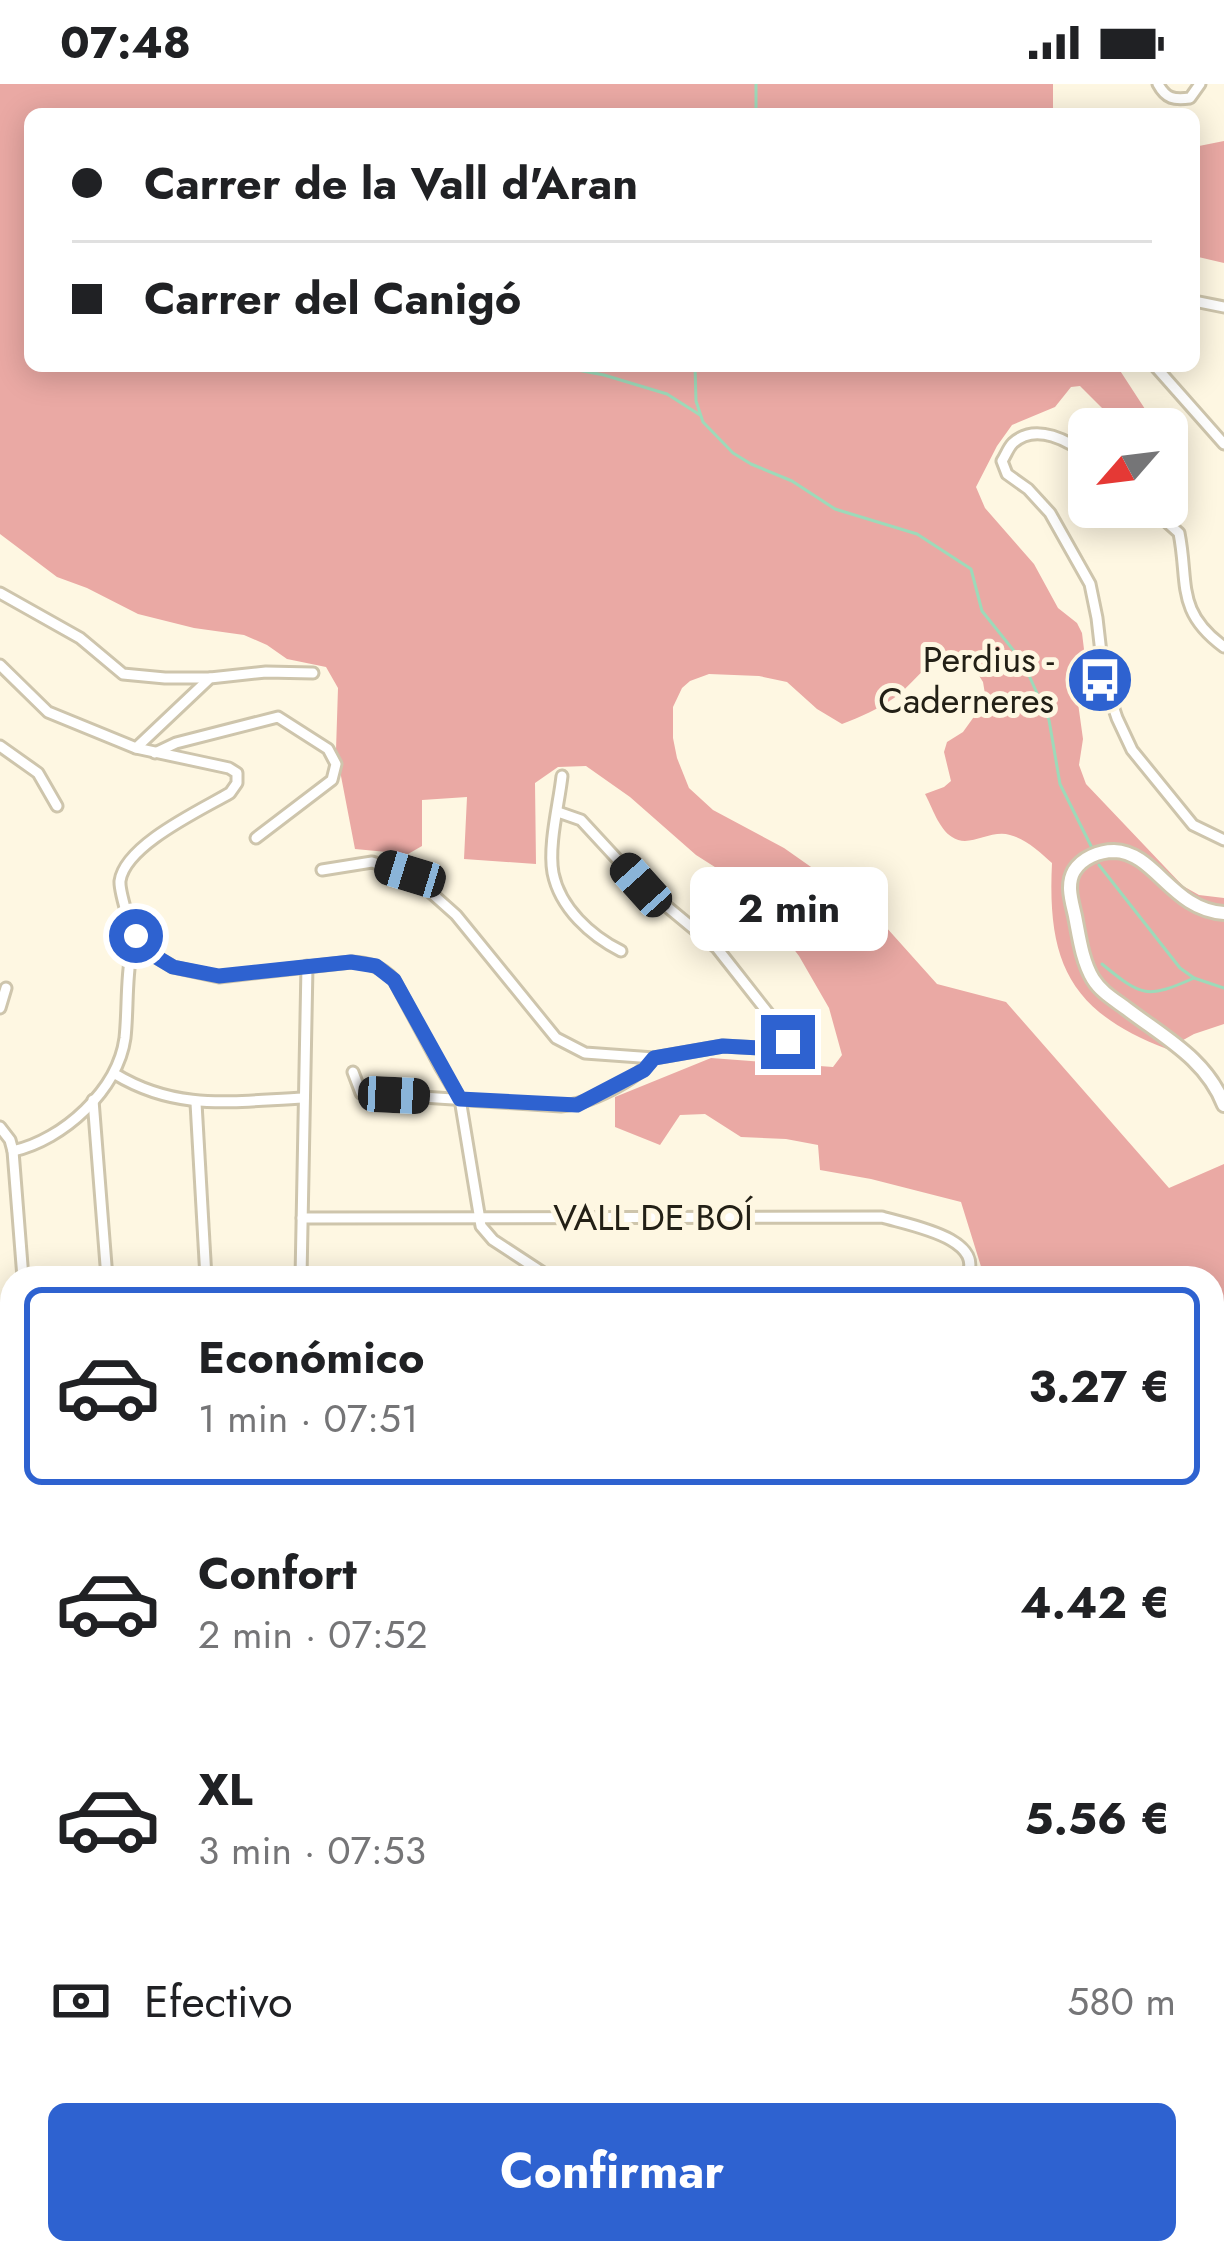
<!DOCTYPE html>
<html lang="es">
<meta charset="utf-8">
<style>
:root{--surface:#fff;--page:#f6f6f6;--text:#202124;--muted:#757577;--line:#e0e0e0;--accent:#2e62d0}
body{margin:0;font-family:Jost,sans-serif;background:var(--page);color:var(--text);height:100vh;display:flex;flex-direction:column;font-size:45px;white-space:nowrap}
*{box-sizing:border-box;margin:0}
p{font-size:39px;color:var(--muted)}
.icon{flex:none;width:66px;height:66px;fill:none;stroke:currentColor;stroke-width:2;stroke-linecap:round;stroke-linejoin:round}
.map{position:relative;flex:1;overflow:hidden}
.panel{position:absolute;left:0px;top:1182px;width:1224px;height:999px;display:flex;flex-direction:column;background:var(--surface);border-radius:36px 36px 0 0;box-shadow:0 6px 30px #0003}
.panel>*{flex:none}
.guide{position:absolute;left:24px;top:24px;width:1176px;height:264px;border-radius:18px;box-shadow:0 6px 30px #0003;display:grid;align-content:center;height:264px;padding:0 48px;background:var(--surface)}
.needle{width:78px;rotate:242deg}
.fabs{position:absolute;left:1068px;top:324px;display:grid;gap:24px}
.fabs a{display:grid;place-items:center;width:120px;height:120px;border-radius:18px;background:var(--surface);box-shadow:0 6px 30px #0003;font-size:60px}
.end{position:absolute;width:54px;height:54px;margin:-27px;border:15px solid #2e62d0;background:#fff;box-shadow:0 0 0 6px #fff}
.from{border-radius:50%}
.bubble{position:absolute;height:84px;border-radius:18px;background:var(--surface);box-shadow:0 6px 30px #0003;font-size:39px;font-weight:700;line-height:84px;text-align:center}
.car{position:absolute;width:36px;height:72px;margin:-36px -18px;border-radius:15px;box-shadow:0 0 9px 3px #0007;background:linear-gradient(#222 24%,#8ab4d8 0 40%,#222 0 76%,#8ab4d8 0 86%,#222 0)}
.guide b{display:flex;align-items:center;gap:42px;height:114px;font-size:45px}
.guide b+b{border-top:3px solid var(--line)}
.guide i{width:30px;height:30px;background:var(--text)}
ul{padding:21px 0 0;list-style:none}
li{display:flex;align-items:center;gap:36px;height:198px;margin:0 24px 18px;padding:0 24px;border:6px solid transparent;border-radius:18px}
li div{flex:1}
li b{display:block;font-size:45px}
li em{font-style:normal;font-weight:700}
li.selected{border-color:var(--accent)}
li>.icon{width:108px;height:108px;stroke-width:1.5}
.pay{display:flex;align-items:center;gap:30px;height:132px;padding:0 48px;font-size:45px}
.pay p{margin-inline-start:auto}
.button{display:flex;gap:24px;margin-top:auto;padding:24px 48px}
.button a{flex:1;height:138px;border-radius:18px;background:var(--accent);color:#fff;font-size:48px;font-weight:700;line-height:138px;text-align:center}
.status{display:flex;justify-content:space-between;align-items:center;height:84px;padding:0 60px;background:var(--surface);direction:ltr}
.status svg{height:33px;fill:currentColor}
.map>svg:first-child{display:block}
</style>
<div class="status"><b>07:48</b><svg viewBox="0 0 49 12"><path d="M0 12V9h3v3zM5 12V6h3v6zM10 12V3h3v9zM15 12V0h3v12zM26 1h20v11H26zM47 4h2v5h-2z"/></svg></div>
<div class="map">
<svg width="1224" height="2180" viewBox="0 0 1224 2180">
<rect width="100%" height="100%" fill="#fef7e2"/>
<path fill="#fbdcd9" d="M867,2169H1036L1034,2180H858Z"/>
<g fill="#eaa9a4">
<path d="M0,0H1053V30H30V282H1117L1158,345H1123L1080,302L1071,303L1055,323L1012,341L997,362L976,403L985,424L1034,480L1058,524L1077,539L1082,549L1087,590L1078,619L1083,655L1079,681L1086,700L1183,802L1199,811L1224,814V940L1194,950L1167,965C1070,928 1047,879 1052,779C1040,768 1026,755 1010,751C990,745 969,765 952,753C939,745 932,723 925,710L944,703L951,697L944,668L947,658L963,648L986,616L983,598L967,573C931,565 919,596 894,614C878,625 861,633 842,640L817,625L787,598L759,592L709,590L690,597L682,604L673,623V654L677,674L689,704L713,726L784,764L868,823L937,900L1006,918L1169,1104L1224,1080V1351H1212V1194H978L983,1189L961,1118L871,1095L820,1086L818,1061L786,1055L741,1053L705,1030L680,1031L660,1061L615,1043V1013L711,974L833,983L842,971L829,924L799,872L739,793L718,785L696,771L630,713L586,682L558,683L535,699L536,780L464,775L467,713L422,716V762L408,770L355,765L336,666L338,604L326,583L287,575L267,561L244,551L194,544L138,530L87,504L57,493L0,450Z"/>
<path d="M1224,57V179L1194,172V63Z"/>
<path d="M1212,1531L1224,1533V2180H1034L1036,2169H1212Z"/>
</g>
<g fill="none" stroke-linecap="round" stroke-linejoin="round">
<g stroke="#9ddab9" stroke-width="3">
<path d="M756,30V0"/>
<path d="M556,282L604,291L667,310L700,331"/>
<path d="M695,282L696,317L703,338L733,369L751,380L792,397L835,425L917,450L971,485L982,527L1023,578L1049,636L1060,700L1092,764"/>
<path d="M1099,781L1180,884L1194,894L1224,904"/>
<path d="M1102,880C1142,913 1147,915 1194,894"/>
<path d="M1212,1481L1224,1486"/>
<path d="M346,2180L350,2169"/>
<path d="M634,2180L636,2169"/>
</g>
<g stroke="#cec5ac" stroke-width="15">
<g id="minor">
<path d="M1158,0C1166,15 1174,16 1190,14L1200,0"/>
<path d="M1194,217L1224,223"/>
<path d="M1155,282L1224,360"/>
<path d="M1089,373C1070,357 1036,338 1013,359C1008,364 1006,371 1002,377L1007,390L1028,405L1050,429L1090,500L1097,534L1104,595L1117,634L1132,666L1193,741L1224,756"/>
<path d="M1150,423L1179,449C1189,499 1175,527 1224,563"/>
<path d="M0,509L80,554L123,590L165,594H210"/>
<path d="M0,581L48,628L136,664L229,684L237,689V699L230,709C201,726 125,761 120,797C119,809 130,838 133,852"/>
<path d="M0,662L38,689L57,722"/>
<path d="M136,664L210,594L266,588L313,589"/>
<path d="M155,669L176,659L278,633L328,665L336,680L332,696L256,754"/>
<path d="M562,692C559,720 548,761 553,789C560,824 591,852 621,867"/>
<path d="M322,786L372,778L410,790L456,831L556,954L585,969L654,974"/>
<path d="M133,852L143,856V865L173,883L219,893L351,878C369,879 381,882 394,896L440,982L460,1015L481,1142L493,1156L551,1194"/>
<path d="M0,924L6,904"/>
<path d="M353,988L361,1009L561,1022C590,1020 635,997 654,974L723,962L779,965L786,963L787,958L783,948L717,864L641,801L581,736L558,728"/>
<path d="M115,990C178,1028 233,1017 304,1014"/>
<path d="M93,1016L107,1194"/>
<path d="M196,1019L206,1194"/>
<path d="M0,1043L10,1056L13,1067L23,1194"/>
<path d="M13,1067C63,1056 118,1006 125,954C128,926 126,897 131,870L126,860L133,852"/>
<path d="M302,1134L882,1133C908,1141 988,1154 966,1194"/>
<path d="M301,1194L307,882"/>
<path d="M0,1225H12"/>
<path d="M0,1278H12"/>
<path d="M1212,1372L1224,1375"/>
<path d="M0,1600L12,1657"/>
<path d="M0,1691L12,1700"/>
<path d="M0,1748L12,1778"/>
<path d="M0,1878L12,1887"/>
<path d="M0,2014L12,2046"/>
<path d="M59,2169L64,2180"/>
<path d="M422,2169L429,2180"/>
<path d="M830,2169L842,2180"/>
<path d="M154,2180L155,2169"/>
<path d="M365,2180L370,2169"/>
</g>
</g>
<g stroke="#cec5ac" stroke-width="18">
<g id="tertiary">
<path d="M1224,829C1172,826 1155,768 1114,767C1099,767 1082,774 1074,787C1066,801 1072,818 1075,832C1079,852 1082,877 1093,895C1101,908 1115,916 1127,925C1165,954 1206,975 1224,1021"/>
<path d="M1212,1361L1224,1363"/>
<path d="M565,2180L568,2169"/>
</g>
</g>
<use href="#minor" stroke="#fff" stroke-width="9"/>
<use href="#tertiary" stroke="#fff" stroke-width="12"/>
</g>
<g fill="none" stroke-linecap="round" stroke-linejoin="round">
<path stroke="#2e62d0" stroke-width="15" d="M136,852L144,858L143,865L173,883L219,892L351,878L376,882L394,896L460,1015L577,1021L644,986L654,974L723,962L779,965L786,963L788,958"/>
</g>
<defs>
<g id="bus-disc" transform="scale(3.45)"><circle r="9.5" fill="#2e62d0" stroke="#fef7e2"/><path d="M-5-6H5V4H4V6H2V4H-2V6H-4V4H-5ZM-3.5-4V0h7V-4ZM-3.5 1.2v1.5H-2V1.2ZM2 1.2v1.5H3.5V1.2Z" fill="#fff"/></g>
</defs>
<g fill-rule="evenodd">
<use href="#bus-disc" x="1100" y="596"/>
</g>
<g text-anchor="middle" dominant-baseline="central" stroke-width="10" stroke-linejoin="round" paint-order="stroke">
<g font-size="36" fill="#232016" stroke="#fef7e2" text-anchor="end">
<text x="1054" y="575">Perdius -<tspan x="1054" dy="41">Caderneres</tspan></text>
</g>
<g font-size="36" fill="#232016" stroke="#fef7e2">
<text x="653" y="1133">VALL DE BOÍ</text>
</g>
</g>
</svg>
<div class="fabs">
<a><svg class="needle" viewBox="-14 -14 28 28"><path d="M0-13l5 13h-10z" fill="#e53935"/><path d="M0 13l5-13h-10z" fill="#757577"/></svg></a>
</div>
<i class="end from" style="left:136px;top:852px"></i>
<i class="end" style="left:788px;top:958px"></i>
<div class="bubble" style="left:690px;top:783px;width:198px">2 min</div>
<i class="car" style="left:410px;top:790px;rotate:287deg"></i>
<i class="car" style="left:641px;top:801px;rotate:318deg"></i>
<i class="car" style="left:394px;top:1011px;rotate:93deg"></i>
<div class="guide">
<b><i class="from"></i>Carrer de la Vall d'Aran</b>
<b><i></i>Carrer del Canigó</b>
</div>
<section class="panel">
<ul>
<li class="selected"><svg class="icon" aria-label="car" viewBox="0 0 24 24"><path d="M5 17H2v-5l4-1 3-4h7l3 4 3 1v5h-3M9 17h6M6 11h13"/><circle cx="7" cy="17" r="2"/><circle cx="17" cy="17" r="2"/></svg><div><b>Económico</b><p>1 min · 07:51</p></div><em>3.27 €</em></li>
<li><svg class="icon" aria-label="car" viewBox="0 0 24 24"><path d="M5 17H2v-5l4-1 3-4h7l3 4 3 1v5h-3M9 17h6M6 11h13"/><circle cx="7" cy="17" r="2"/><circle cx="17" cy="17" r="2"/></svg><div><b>Confort</b><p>2 min · 07:52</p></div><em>4.42 €</em></li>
<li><svg class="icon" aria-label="car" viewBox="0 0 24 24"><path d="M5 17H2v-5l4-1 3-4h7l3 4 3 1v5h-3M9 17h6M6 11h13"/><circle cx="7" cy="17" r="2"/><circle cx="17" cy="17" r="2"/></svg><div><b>XL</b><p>3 min · 07:53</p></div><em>5.56 €</em></li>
</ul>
<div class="pay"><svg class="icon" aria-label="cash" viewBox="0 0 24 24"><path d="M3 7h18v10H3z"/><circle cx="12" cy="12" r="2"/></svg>Efectivo<p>580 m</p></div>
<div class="button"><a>Confirmar</a></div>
</section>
</div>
